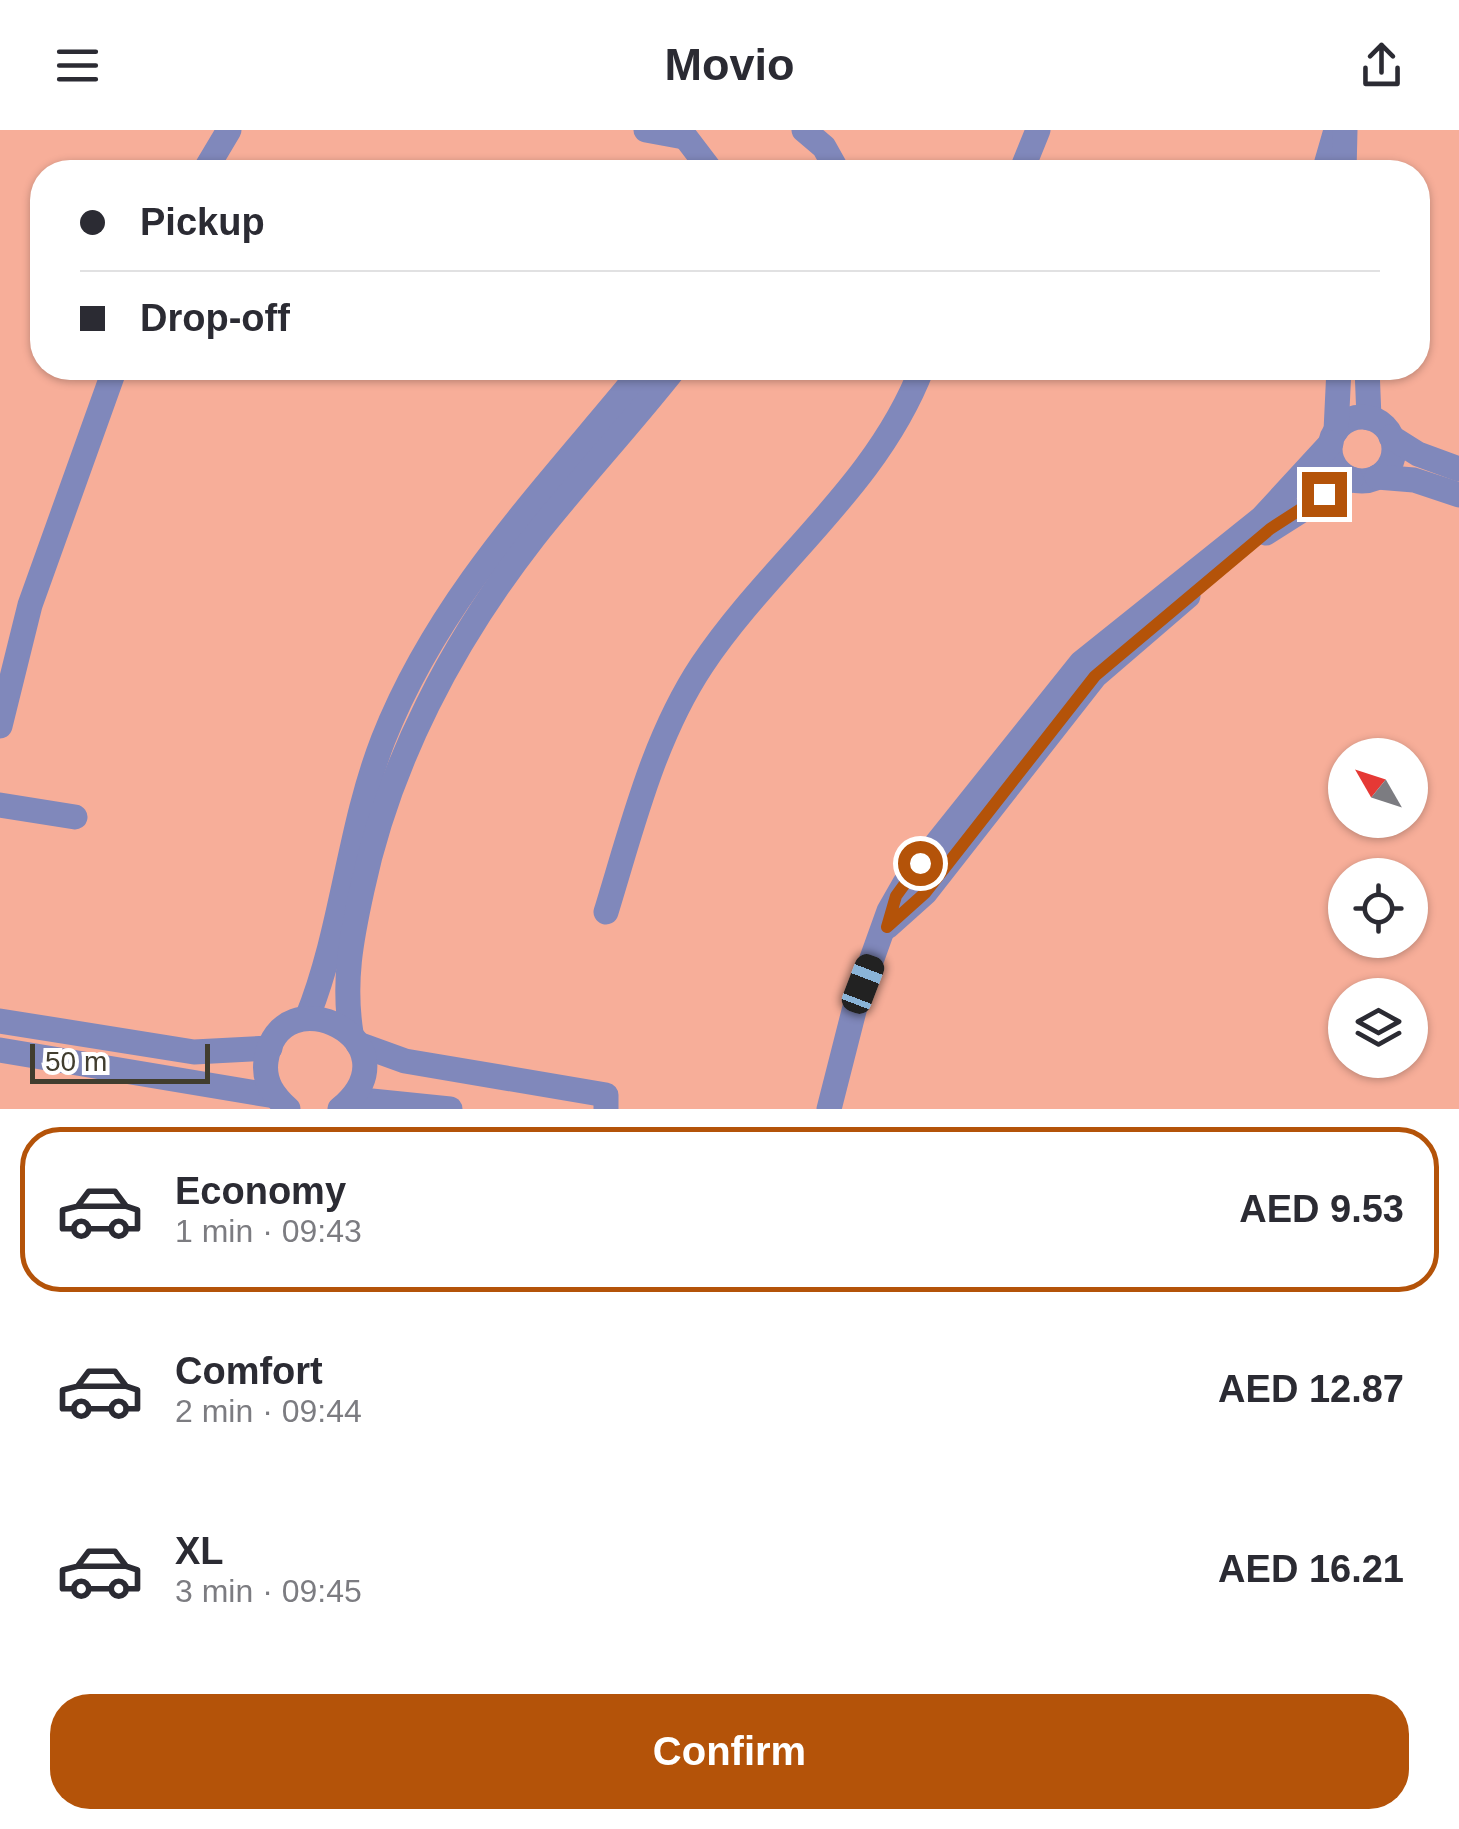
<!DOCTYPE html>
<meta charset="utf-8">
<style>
:root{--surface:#fff;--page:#f7f7f7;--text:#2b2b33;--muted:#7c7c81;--line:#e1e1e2;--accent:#b45309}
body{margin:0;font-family:Helvetica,sans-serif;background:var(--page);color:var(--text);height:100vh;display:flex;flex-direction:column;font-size:38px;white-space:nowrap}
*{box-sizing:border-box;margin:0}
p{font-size:32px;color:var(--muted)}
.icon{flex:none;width:55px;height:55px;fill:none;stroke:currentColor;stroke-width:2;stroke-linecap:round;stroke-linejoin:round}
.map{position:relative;height:979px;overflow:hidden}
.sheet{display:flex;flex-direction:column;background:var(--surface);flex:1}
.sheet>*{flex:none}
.hud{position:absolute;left:30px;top:30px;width:1400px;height:220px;border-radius:40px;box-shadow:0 2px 8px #0004;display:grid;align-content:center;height:220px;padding:0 50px;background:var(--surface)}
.needle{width:65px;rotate:309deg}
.buttons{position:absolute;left:1328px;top:608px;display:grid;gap:20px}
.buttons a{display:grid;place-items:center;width:100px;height:100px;border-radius:50%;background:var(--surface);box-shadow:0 2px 8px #0004;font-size:50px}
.scale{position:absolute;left:30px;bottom:25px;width:180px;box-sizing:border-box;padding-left:10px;border:5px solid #413d2e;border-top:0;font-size:28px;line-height:35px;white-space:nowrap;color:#413d2e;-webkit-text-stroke:8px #fff;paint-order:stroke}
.end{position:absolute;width:45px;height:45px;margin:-22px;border:12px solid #b45309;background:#fff;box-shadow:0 0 0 5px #fff}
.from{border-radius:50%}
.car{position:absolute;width:30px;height:60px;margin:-30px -15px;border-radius:12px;box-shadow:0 0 8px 2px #0007;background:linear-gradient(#222 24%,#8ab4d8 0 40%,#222 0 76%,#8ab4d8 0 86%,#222 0)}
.hud b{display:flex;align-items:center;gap:35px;height:95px;font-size:38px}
.hud b+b{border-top:2px solid var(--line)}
.hud i{width:25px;height:25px;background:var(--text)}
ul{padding:18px 0 0;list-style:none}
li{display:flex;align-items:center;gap:30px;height:165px;margin:0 20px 15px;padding:0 30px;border:5px solid transparent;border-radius:40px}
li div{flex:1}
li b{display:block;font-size:38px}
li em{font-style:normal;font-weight:700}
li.selected{border-color:var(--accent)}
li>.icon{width:90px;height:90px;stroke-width:1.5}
.primary-button{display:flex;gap:20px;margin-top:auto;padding:20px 50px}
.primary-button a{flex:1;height:115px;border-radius:40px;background:var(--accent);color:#fff;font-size:40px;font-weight:700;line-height:115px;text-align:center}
header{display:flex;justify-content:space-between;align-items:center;height:130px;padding:0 50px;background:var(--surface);font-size:45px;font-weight:700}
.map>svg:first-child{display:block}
</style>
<header><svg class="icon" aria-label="menu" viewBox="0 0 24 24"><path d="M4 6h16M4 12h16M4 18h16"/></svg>Movio<svg class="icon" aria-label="share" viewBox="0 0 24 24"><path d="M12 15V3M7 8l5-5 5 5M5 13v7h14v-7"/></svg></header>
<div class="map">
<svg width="1459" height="979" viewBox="0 0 1459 979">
<rect width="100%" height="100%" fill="#e9e0ba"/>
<path fill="#f7ae99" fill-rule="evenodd" d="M0,0H1459V979H0ZM42,42H1418V238H42ZM1345,625H1410V690H1345ZM1345,745H1410V810H1345ZM1345,865H1410V930H1345Z"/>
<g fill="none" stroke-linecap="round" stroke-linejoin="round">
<g stroke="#8088bb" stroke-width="25">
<path d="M646,0L684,7"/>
<path d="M680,0L712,42"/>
<path d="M804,0L824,17L838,42"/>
<path d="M204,42L229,0"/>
<path d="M1021,42L1038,0"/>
<path d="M1324,42L1336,0"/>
<path d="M1344,42L1345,0"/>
<path d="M1367,238L1369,288"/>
<circle cx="1362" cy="319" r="32"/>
<path d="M1336,301L1339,238"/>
<path d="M1391,307L1418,324L1459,339"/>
<path d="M1377,347L1414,350L1459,365"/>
<path d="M1266,403L1351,349"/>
<path d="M0,596L30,475L115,238"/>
<path d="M0,675L75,687"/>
<path d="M606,782C632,698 653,609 702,535C771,432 877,356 922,238"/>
<path d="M887,797L925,763L1095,546L1188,466"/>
<path d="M307,888C343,799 348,700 383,610C440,465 548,356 644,238"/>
<path d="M0,891L194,922L270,918"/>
<path d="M351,903C343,852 351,810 362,760C389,632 453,511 534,407C580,349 630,295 675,238"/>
<path d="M358,914L405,931L606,965V979"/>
<path d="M0,920L275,966"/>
<path d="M352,969L450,979"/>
<path d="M288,979C274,966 263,952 266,931C279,841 421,912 340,979"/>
<path d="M829,979L856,873L889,781L905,753L1081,533L1262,388L1331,313"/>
</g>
</g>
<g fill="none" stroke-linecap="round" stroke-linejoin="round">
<path stroke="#b45309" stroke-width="12" d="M920,733L896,766L887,797L925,763L1095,546L1270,399L1324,364"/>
</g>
</svg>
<div class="buttons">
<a><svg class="needle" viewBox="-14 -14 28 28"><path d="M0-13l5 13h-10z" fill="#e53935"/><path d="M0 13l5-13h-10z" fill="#7c7c81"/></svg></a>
<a><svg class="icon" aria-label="locate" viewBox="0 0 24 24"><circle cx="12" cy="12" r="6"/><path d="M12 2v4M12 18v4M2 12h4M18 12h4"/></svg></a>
<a><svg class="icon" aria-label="layers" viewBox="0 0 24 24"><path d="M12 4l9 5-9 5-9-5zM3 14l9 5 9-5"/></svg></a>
</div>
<div class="scale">50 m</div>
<i class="end from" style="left:920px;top:733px"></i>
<i class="end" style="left:1324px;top:364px"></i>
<i class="car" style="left:863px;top:854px;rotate:21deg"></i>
<div class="hud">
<b><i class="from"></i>Pickup</b>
<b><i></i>Drop-off</b>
</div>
</div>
<section class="sheet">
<ul>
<li class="selected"><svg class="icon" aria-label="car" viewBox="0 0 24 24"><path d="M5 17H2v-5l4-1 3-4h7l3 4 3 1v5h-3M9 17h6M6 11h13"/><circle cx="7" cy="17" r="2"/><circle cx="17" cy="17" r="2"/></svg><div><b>Economy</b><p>1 min · 09:43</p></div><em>AED 9.53</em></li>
<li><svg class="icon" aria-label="car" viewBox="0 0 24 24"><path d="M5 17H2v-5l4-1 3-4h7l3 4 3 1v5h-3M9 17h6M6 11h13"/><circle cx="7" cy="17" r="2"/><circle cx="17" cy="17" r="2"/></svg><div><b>Comfort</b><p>2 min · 09:44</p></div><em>AED 12.87</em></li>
<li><svg class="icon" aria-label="car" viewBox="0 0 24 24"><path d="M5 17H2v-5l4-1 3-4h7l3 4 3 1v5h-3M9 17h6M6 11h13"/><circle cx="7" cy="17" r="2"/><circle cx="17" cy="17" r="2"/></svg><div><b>XL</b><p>3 min · 09:45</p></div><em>AED 16.21</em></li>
</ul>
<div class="primary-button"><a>Confirm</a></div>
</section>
